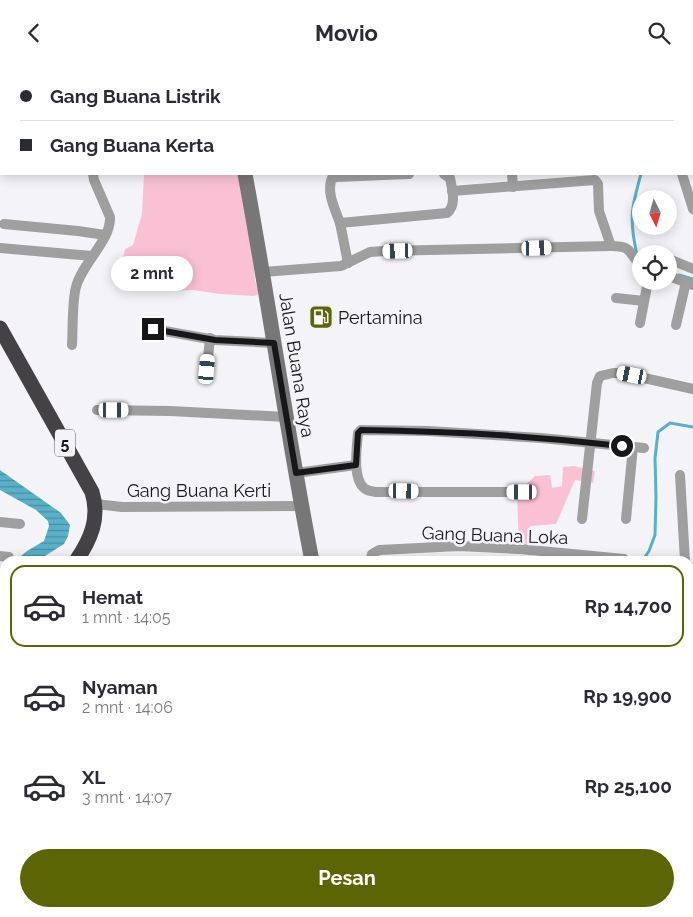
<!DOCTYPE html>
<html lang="id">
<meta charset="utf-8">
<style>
:root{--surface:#fff;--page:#f2f2f3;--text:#2b2b33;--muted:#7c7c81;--line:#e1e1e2;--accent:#5c6504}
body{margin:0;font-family:Raleway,sans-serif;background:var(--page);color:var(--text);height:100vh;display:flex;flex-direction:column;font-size:19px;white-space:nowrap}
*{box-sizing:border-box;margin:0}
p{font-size:16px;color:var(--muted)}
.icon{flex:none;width:28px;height:28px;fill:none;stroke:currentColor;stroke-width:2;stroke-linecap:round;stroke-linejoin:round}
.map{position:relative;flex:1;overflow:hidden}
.drawer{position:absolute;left:0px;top:491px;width:694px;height:361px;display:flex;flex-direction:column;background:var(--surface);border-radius:15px 15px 0 0;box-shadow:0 2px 12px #0003}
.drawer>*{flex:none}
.hud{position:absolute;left:0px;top:0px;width:694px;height:110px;box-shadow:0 2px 12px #0003;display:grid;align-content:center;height:110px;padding:0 20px;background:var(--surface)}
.needle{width:32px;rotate:175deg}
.controls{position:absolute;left:632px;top:125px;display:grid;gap:10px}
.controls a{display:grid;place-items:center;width:45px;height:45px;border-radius:50%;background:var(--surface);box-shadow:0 2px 12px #0003;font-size:25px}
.end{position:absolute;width:22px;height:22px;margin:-11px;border:6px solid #171719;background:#fff;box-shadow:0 0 0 2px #fff}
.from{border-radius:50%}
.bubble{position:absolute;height:35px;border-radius:18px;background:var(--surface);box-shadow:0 2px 12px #0003;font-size:16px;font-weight:700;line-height:35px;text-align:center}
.car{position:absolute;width:15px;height:30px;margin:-15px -8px;border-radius:6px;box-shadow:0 0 4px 1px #0007;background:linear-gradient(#fff 24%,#345 0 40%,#fff 0 76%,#345 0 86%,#fff 0)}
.hud b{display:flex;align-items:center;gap:18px;height:48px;font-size:19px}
.hud b+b{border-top:1px solid var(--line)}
.hud i{width:12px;height:12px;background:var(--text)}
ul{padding:9px 0 0;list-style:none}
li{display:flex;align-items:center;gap:15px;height:82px;margin:0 10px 8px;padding:0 10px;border:2px solid transparent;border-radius:15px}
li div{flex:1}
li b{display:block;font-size:19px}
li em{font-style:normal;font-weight:700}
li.active{border-color:var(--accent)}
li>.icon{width:45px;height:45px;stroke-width:1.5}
.button{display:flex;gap:10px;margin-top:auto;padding:10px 20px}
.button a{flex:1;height:58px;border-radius:30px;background:var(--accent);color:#fff;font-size:20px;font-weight:700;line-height:58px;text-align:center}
header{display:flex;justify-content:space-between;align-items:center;height:65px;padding:0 20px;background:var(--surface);font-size:22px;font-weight:700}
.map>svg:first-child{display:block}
</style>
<header><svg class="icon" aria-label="back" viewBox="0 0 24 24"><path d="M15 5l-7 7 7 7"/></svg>Movio<svg class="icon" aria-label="search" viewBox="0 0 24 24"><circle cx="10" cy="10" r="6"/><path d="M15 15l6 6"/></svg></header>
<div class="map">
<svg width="693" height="852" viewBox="0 0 693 852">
<defs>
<pattern id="water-rules" width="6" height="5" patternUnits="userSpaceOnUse" patternTransform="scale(1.25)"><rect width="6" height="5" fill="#59b0c9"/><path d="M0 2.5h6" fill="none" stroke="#498ea2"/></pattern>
</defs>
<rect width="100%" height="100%" fill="#f4f4f8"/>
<g fill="#fac1d4">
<path d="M144,109H239L254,202L255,216L259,229L254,231L220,229L193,225L166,226L149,222L122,219L118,216L125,184L133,180L142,149Z"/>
<path d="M574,401L595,406L593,418L575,415L556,459L530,461L532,484H519L517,428L535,411L550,410L552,423L562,421L563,402Z"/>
</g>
<path fill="url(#water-rules)" d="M0,405L61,448L70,460L68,471L64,479L37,496H15L27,486L44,476L49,461L48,456L36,445L0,425Z"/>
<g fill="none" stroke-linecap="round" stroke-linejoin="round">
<g stroke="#59b0c9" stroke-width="3">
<path d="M597,0L598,1"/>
<path d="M637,190C629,154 631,144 641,109"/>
<path d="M679,210L693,214"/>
<path d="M642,496L649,486L655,470L656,432L655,393L658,367L670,358L693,362"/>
<path d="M690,672L693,681"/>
</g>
<g stroke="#a09fa0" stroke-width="10">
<path d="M20,0L21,1"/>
<path d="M83,0L84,1"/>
<path d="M347,0V1"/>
<path d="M638,0L639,1"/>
<path d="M293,1L302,0"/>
<path d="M692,17L693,16"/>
<path d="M512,109L513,122"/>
<path d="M682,109L693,144"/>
<path d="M452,126L595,115L598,119L599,146L611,181"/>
<path d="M340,158C335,144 326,127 332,113L337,112L409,109"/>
<path d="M4,159L78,166L105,170"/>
<path d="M0,183L92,191"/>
<path d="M669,194L693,204"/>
<path d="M348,198L340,158L447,148C457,140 452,124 450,113L444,109"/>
<path d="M263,207L341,201L370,187L384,186L611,181C634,181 627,188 641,200"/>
<path d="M669,211L693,220"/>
<path d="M616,233L644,236"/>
<path d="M640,258L648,216"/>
<path d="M676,260L686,217"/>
<path d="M153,264L215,275L274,278"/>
<path d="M72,280C73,264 72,236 76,222C82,198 111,176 110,152L94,115L93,109"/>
<path d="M207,303L210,273"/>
<path d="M97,345L170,346L286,352"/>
<path d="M296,408L356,400"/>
<path d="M680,410L685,496"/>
<path d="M522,427H375C371,426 367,426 364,423C352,413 357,382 358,368L361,365L428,366L541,373L644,383"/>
<path d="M96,439L122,442L301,441"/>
<path d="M582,454L597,318L600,311L613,308H622L693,324"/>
<path d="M626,454L633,382"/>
<path d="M0,457L20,459"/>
<path d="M0,491L9,492"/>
<path d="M370,496L372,489L379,485L459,481L520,484L624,494"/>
<path d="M689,670L693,669"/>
<path d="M0,692L5,693"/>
<path d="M689,718L690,717"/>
<path d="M0,735L5,740"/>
<path d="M689,757L693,754"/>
<path d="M689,798L693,803"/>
<path d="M689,833L693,832"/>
<path d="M99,848V852"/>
<path d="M236,852L237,848"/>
<path d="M265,852V848"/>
<path d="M311,852V848"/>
<path d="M374,852V848"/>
<path d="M497,852L498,848"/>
<path d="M540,852V848"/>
<path d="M574,852L575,848"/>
<path d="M624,852L639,848"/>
</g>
<g stroke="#787778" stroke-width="15">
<path d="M225,0V1"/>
<path d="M7,1L9,0"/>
<path d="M245,109C269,238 287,368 312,496"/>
<path d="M419,852V848"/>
</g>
<g stroke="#444245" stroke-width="15">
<path d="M0,263L92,427C100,453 91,474 76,496"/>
<path d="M0,632L5,610"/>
</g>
</g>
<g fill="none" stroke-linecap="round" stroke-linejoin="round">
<path stroke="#171719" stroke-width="6" d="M153,264L215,275L274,278L296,408L356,400L358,368L361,365C448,366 535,371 622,381"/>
</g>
<defs>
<g id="fuel-square" transform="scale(1.25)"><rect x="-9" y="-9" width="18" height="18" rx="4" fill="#5c6504" stroke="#f4f4f8"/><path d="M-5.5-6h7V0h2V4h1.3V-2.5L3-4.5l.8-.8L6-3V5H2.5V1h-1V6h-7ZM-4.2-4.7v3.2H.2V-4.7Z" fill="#fff"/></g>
</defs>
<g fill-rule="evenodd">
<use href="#fuel-square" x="321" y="252"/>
</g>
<g text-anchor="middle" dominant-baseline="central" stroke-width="5" stroke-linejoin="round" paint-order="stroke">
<rect fill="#f4f4f8" stroke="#59595c" stroke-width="1" x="55" y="364.5" width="20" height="27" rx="4"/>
<g font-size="16" font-weight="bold" fill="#171719">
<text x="65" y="378">5</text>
</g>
<g font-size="18" fill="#171719" stroke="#f4f4f8" text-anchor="start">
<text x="338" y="252">Pertamina</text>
</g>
<g font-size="18" fill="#171719" stroke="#f4f4f8">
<text transform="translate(297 300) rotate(81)">Jalan Buana Raya</text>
<text x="199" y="425">Gang Buana Kerti</text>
<text transform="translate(495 470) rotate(2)">Gang Buana Loka</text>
</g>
</g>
</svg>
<div class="controls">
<a><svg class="needle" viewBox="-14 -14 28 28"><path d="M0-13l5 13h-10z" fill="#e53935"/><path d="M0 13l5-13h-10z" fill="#7c7c81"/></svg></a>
<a><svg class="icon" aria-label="locate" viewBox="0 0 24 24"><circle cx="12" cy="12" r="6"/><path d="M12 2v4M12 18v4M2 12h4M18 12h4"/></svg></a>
</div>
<i class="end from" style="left:622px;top:381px"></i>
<i class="end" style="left:153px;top:264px"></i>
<div class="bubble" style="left:111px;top:191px;width:82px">2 mnt</div>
<i class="car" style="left:537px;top:183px;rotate:88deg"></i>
<i class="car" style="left:398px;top:186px;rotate:268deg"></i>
<i class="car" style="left:207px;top:304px;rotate:5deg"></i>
<i class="car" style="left:632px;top:310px;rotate:281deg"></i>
<i class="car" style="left:114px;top:345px;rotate:90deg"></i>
<i class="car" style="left:404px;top:426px;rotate:91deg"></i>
<i class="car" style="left:522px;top:427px;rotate:270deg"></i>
<div class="hud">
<b><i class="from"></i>Gang Buana Listrik</b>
<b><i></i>Gang Buana Kerta</b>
</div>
<section class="drawer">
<ul>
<li class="active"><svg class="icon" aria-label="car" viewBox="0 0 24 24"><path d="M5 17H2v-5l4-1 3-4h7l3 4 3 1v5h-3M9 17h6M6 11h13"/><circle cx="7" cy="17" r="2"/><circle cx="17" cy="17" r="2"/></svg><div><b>Hemat</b><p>1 mnt · 14:05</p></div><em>Rp 14,700</em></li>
<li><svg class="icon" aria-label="car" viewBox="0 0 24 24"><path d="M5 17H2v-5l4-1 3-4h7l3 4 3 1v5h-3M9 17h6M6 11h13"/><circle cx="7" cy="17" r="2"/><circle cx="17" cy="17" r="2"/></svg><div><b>Nyaman</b><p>2 mnt · 14:06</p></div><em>Rp 19,900</em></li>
<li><svg class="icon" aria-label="car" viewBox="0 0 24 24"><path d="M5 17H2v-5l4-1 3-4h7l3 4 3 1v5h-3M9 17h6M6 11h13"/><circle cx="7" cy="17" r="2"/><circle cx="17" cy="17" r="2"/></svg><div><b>XL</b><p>3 mnt · 14:07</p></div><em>Rp 25,100</em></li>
</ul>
<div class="button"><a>Pesan</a></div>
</section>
</div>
